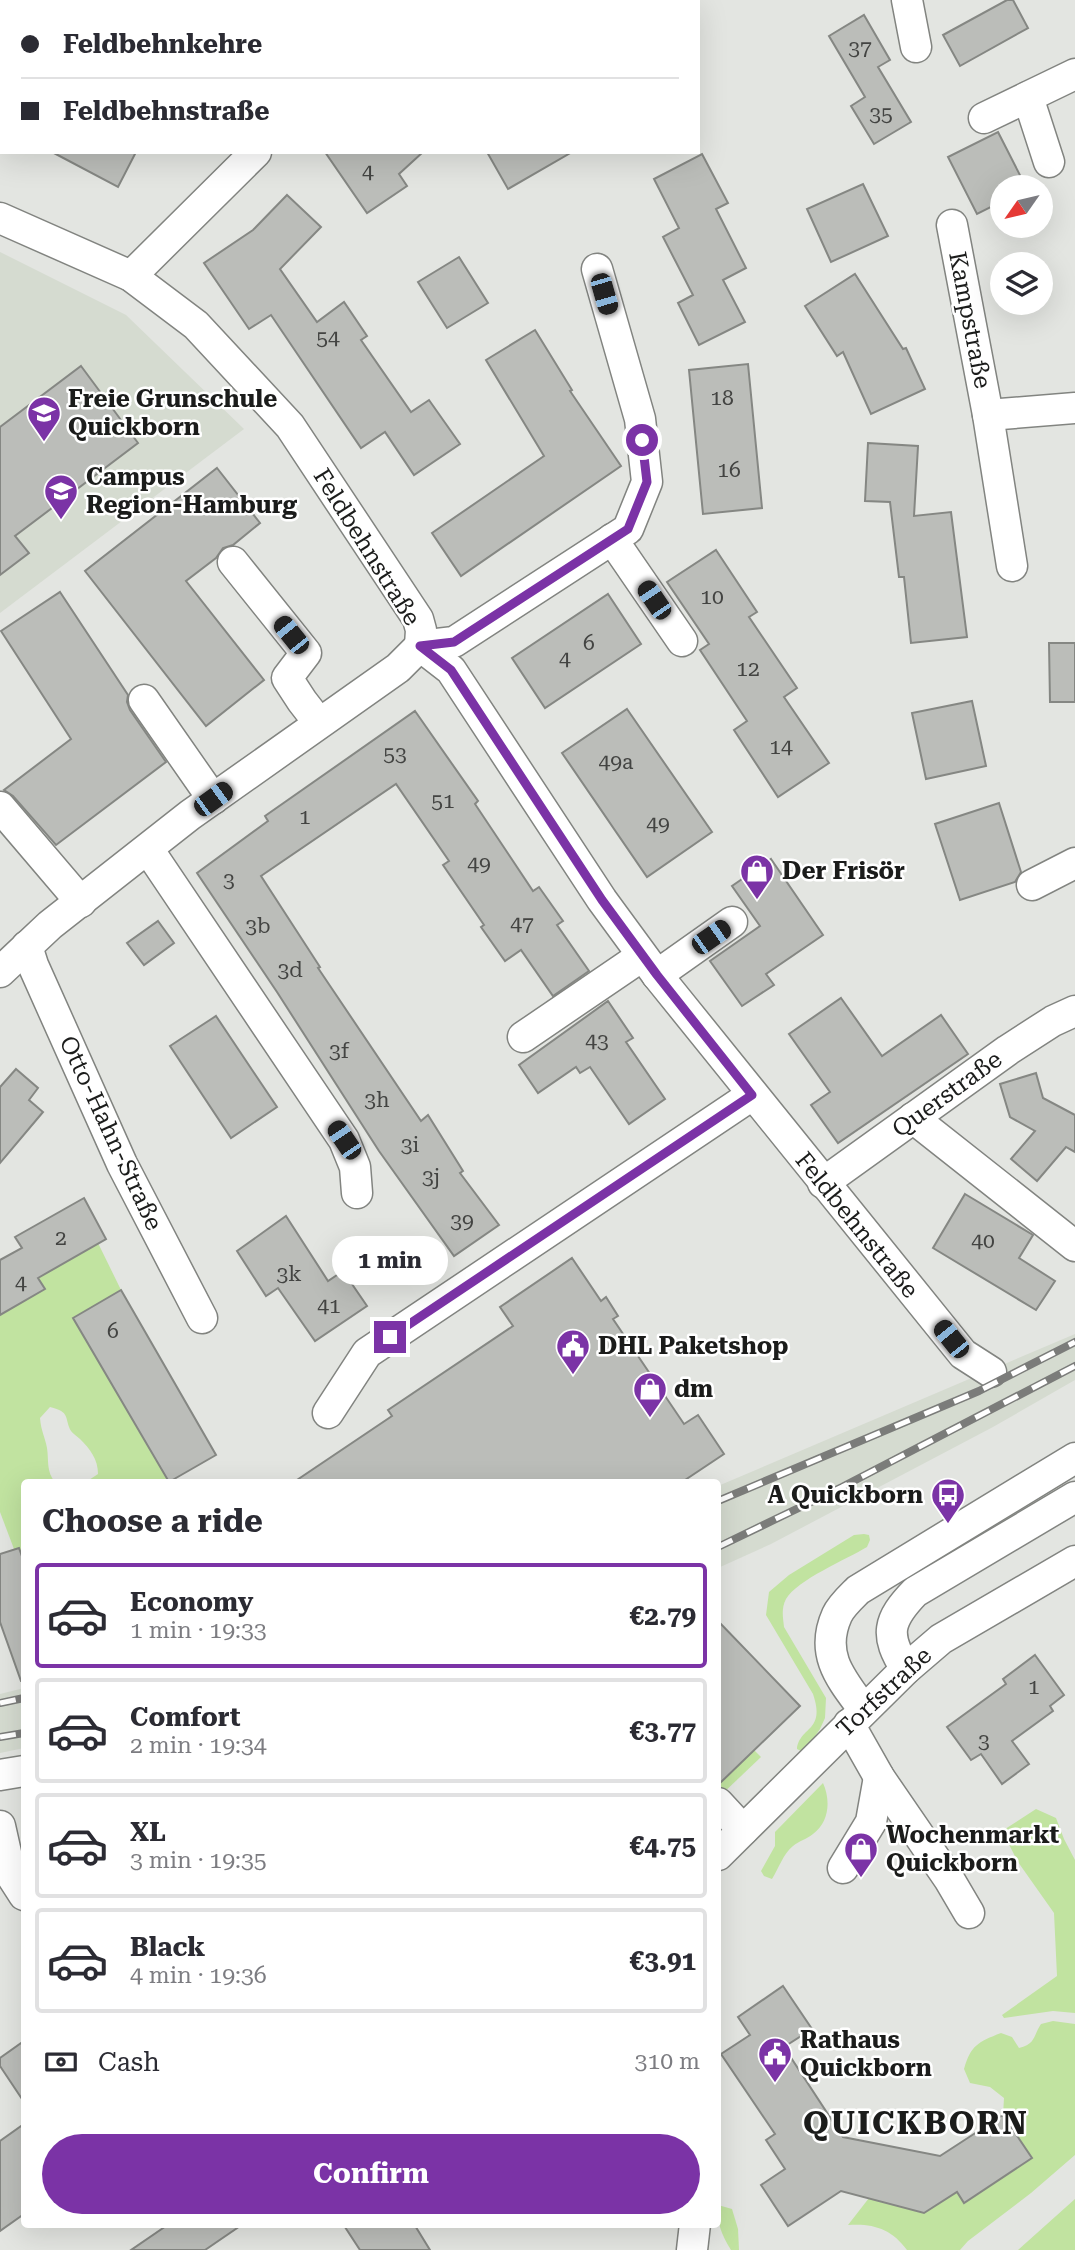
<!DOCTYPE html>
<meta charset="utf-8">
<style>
:root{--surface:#fff;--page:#f2f2f3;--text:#2b2b33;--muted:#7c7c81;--line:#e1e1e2;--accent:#7b33a6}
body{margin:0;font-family:"Roboto Serif",serif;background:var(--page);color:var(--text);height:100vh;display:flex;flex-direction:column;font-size:26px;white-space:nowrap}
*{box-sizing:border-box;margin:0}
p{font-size:23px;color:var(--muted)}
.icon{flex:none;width:38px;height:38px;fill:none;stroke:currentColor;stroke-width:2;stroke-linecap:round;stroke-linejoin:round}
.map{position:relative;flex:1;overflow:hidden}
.drawer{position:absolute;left:21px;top:1479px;width:700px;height:749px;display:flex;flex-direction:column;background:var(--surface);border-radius:7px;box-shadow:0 7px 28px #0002}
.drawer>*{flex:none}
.banner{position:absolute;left:0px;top:0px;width:700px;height:154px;box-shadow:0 7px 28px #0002;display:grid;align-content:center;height:154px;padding:0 21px;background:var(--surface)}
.needle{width:46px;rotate:236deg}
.fabs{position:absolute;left:990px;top:175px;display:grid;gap:14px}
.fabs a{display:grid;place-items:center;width:63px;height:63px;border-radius:50%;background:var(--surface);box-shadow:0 7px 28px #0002;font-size:35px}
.end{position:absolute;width:32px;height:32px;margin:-16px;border:9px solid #7b33a6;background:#fff;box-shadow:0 0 0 4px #fff}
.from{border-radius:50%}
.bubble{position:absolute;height:49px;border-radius:24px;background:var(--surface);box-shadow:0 7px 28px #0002;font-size:23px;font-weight:700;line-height:49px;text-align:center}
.car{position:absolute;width:21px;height:42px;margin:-21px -10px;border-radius:9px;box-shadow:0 0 5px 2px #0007;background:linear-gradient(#222 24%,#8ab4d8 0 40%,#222 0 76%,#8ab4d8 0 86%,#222 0)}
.banner b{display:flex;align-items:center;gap:24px;height:66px;font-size:26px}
.banner b+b{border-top:2px solid var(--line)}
.banner i{width:18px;height:18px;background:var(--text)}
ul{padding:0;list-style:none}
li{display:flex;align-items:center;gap:21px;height:105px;margin:0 14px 10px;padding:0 7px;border:4px solid var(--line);border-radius:7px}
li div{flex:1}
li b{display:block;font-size:26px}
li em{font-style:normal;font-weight:700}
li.active{border-color:var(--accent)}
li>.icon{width:63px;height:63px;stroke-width:1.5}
h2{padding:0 21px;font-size:32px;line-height:84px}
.pay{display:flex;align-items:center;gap:18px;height:77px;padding:0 21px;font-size:26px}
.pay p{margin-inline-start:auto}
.action{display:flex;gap:14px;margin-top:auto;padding:14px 21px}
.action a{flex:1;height:80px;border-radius:42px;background:var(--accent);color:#fff;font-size:28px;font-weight:700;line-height:80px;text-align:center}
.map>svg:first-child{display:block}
</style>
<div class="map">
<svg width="1075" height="2250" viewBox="0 0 1075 2250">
<rect width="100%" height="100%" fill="#e3e5e1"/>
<g fill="#d5dbd0">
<path d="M0,252L126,315L244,429L0,613Z"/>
<path d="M1075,1334V1380L993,1427L771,1544L718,1568V1486Z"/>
<path d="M24,1688V1748L0,1753V1694Z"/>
</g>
<g fill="#c1e3a0">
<path d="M98,1243L121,1290L74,1318L169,1482H86L98,1474C98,1459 90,1449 80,1439C77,1436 73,1434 71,1431C64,1418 71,1412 50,1407L40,1418C41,1431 45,1437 47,1448C49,1461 46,1471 55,1482H24V1562L19,1548L14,1549L0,1512V1315L44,1289L38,1278Z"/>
<path d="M864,1534L869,1535L870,1540L867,1547C847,1559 797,1580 786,1599C781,1608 783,1618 784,1627L826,1698L825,1718L820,1729L810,1744L801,1751L797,1749C800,1726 826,1732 813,1694L766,1615L769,1592L789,1575L854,1535Z"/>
<path d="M754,1750L761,1757L719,1797L718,1785Z"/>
<path d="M823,1783C831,1801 829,1822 813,1834C807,1839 799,1841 793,1846C783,1854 779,1868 772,1879L764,1876L761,1871L775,1846V1832Z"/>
<path d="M1036,1809L1056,1818L1064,1839L1075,1860V2013L1053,2011L1004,2018L1002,2015L1057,1976L1054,1913L1018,1862L1002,1831Z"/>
<path d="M1053,2021L1075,2024V2155L1031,2193L968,2241L960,2250H907C892,2229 873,2223 848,2225L869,2198L924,2213L957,2192L964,2202L1031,2157L1003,2115L1004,2098L990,2087L970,2083L964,2069C971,2045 978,2042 1001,2033L1012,2037L1019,2048C1036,2044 1033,2036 1041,2024Z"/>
<path d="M1075,2199V2250H1018Z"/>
<path d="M718,2205L732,2209L738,2229L739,2250H731C721,2234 717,2223 718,2205Z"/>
</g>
<g fill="#bbbdb9" stroke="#858783" stroke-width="2">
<path d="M1007,0H1013L1028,28L960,66L943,35Z"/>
<path d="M864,15L890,60L878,67L911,122L874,144L851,106L865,97L829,36Z"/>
<path d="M998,132L1026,187H1003V201L977,214L948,157Z"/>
<path d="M52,152H136L118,187Z"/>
<path d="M325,152H423L399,174L407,186L367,213Z"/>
<path d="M487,152H572L508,189Z"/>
<path d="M702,154L728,203L716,209L746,268L723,280L745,322L699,345L678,303L693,295L663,237L679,228L654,179Z"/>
<path d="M863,184L888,236L831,262L807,209Z"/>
<path d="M287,195L321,227L280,269L317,322L344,302L367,336L361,340L411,412L429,400L460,444L414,475L385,432L361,448L271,315L249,329L204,263L253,230Z"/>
<path d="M459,257L488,303L447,328L418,282Z"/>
<path d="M855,274L903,349L906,348L925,389L871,414L843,352L837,356L805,306Z"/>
<path d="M535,330L572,390L570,391L621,466L461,576L432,533L544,456L486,360Z"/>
<path d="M748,364L762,508L703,514L689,370Z"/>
<path d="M81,366L138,443L15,536L29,553L0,575V427Z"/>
<path d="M868,443L918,446L914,516L951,512L967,637L911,643L904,577H899L890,502L865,501Z"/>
<path d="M217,468L260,523L233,545L223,548L216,558L186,581L264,680L206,726L85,571Z"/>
<path d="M716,550L757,612L749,617L797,688L784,697L829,763L778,797L734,730L747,721L700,650L709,644L667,582Z"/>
<path d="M60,592L128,695L127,702L130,710L166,762L56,845L13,796L4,790L71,739L1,631Z"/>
<path d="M608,594L641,644L545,708L512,658Z"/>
<path d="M1049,643H1075V702H1050Z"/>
<path d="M972,701L986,766L926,779L912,713Z"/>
<path d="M627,709L712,832L647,877L562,753Z"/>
<path d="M415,711L478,801L475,804L533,891L539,887L563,921L557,925L589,971L553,996L521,950L505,961L481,927L484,925L443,865L449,861L396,784L261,876L320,967L318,968L421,1121L428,1115L463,1171L460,1173L499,1225L454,1256L379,1151L277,992L197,873L268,821L265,816Z"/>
<path d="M999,803L1021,872L1015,882L960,900L935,824Z"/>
<path d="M771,859L823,935L766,974L774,985L742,1006L710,961L760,926L732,886Z"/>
<path d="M158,921L174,943L144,965L127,943Z"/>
<path d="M841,998L882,1056L941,1015L968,1054L838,1143L811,1105L830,1092L789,1034Z"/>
<path d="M608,1001L633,1038L626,1042L665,1099L629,1124L590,1067L580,1073L576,1067L538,1093L519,1065Z"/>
<path d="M216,1016L277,1107L231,1138L170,1046Z"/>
<path d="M16,1069L38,1088L29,1100L43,1112L0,1163V1087Z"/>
<path d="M1036,1073L1043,1098L1075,1115V1152L1066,1147L1037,1181L1011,1159L1035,1131L1010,1117L1000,1084Z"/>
<path d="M965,1194L1033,1235L1019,1258L1055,1281L1036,1310L933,1248Z"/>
<path d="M84,1198L106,1239L38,1278L45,1289L0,1315V1260L22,1248L15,1237Z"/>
<path d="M286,1216L328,1281L343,1271L367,1306L315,1341L278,1288L266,1296L237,1251Z"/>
<path d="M572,1258L601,1301L606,1297L618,1316L613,1319L684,1424L698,1415L724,1454L682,1482H294L392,1416L388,1410L513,1326L500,1307Z"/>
<path d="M121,1290L216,1455L169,1482L73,1318Z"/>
<path d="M19,1548L24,1562V1681H21L0,1622V1554Z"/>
<path d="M718,1621L800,1706L718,1785Z"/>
<path d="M1035,1655L1064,1695L1050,1706L1053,1711L1012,1741L1029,1764L1002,1784L981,1754L971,1760L947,1727L1006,1684L1003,1679Z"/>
<path d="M783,1986L812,2029L784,2047L843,2137L940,2156L1003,2115L1032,2158L964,2203L957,2192L924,2213L841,2191L788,2226L761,2185L785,2169L766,2140L775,2134L721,2054L750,2035L738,2017Z"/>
<path d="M24,2041V2102L0,2066V2058Z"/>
<path d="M24,2124V2214L0,2231V2141Z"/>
<path d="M169,2224H243L205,2250H131Z"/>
<path d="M343,2224H414L430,2250H360Z"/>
</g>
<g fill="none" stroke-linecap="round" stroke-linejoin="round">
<g stroke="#828480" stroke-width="33">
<g id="minor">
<path d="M907,0L916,47"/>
<path d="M408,2L410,0"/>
<path d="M1028,97L1049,162"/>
<path d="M984,118L1075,74"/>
<path d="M0,218L131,276L196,325L290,426L418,619L421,630L420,646"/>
<path d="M952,225L988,415"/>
<path d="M131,276L256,152"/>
<path d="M612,539L682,641"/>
<path d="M233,562L306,653L287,678L302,701L319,723"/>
<path d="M1012,566L988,415L1075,408"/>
<path d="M420,646L451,670L602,900L657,975L963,1354L991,1372"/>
<path d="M420,646L454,642L628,529L647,482L640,419L597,269"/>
<path d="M144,700L213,799"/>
<path d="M0,807L81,902"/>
<path d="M148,849L344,1140L355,1167L357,1193"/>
<path d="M1032,885L1075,863"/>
<path d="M27,946L33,965L122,1164L202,1318"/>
<path d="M0,972L50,925L190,815L398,668L420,646"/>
<path d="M657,975L732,922"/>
<path d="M523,1037L642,956"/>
<path d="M913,1118L1075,1246"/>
<path d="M823,1183L1008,1050L1053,1021L1075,1011"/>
<path d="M328,1413L367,1353L752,1095"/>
<path d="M906,1669C884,1635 888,1620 915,1592L1075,1497"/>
<path d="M864,1710C842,1680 819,1655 837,1615C841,1606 851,1597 858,1590L1075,1458"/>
<path d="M849,1724L879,1777L949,1879L969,1913"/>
<path d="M0,1775L24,1771"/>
<path d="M718,1803L743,1830"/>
<path d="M0,1826L11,1875L24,1895"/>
<path d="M718,1855L906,1669L941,1639L1075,1561"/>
<path d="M843,1868L871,1822L879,1777"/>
<path d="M692,2250L695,2224"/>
</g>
</g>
<use href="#minor" stroke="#fff" stroke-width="30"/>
<g stroke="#7b7c7a" stroke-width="8">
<g id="rail">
<path d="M718,1501L979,1391L1075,1342"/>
<path d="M718,1547L842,1487L1075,1366"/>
<path d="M0,1703L24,1698"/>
<path d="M0,1737L24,1733"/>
</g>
</g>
<use href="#rail" stroke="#fff" stroke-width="5" stroke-dasharray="16" stroke-linecap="butt"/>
</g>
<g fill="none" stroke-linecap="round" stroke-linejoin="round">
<path stroke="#7b33a6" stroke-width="9" d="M390,1337L752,1095L657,975L602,900L451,670L420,646L454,642L628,529L647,482L642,440"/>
</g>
<defs>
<g id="school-pin" transform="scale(1.75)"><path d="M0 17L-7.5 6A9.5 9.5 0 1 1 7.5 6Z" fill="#7b33a6" stroke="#fff"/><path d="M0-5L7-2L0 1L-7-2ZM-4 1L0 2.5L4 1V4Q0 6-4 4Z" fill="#fff"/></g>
<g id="shop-pin" transform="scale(1.75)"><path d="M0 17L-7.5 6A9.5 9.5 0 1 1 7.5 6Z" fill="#7b33a6" stroke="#fff"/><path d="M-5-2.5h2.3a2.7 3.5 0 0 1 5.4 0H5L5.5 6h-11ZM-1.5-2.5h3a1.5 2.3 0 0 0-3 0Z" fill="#fff"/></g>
<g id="civic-pin" transform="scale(1.75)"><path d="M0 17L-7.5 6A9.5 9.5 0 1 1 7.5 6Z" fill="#7b33a6" stroke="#fff"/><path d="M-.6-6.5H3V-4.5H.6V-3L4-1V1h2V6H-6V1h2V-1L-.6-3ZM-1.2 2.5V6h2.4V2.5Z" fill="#fff"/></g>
<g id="bus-pin" transform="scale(1.75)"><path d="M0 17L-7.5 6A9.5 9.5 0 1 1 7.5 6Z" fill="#7b33a6" stroke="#fff"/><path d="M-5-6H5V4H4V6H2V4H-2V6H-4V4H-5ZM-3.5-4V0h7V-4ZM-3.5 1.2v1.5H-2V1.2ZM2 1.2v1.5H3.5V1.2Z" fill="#fff"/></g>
</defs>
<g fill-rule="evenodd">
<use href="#school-pin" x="44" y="413"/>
<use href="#school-pin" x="61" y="491"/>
<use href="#shop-pin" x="757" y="871"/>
<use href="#civic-pin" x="573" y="1346"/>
<use href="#shop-pin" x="650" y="1389"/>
<use href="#bus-pin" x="948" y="1495"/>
<use href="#shop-pin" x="861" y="1849"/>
<use href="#civic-pin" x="775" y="2054"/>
</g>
<g text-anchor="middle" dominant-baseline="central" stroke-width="5" stroke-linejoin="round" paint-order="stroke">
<g font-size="21" fill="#434442">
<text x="860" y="48">37</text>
<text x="881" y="114">35</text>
<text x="368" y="172">4</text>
<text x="328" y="338">54</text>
<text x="722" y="398">18</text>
<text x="729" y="470">16</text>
<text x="712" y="597">10</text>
<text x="589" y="643">6</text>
<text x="565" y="659">4</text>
<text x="748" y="669">12</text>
<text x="781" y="747">14</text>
<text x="395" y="754">53</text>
<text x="616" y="762">49a</text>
<text x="443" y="801">51</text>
<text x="305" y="817">1</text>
<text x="658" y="824">49</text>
<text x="479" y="864">49</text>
<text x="229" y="880">3</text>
<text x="522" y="924">47</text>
<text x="258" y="926">3b</text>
<text x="290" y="970">3d</text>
<text x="597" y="1041">43</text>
<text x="339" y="1051">3f</text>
<text x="377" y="1100">3h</text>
<text x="410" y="1145">3i</text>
<text x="431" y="1177">3j</text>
<text x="462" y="1221">39</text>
<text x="61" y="1238">2</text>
<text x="983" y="1241">40</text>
<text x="289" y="1274">3k</text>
<text x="21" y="1283">4</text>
<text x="329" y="1306">41</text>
<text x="113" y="1331">6</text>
<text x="1034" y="1687">1</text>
<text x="984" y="1741">3</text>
</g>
<g font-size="24" fill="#1b1c1b" stroke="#fff">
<text transform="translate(970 320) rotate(79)">Kampstraße</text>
<text transform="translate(367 547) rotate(58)">Feldbehnstraße</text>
<text transform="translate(947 1094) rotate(-36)">Querstraße</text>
<text transform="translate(111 1133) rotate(65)">Otto-Hahn-Straße</text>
<text transform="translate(857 1225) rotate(51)">Feldbehnstraße</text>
<text transform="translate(884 1692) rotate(-43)">Torfstraße</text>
</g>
<g font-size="24" font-weight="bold" fill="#1b1c1b" stroke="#fff" text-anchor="start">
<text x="68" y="399">Freie Grunschule<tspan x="68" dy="28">Quickborn</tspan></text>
<text x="86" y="477">Campus<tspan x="86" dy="28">Region-Hamburg</tspan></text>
<text x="782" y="871">Der Frisör</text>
<text x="598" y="1346">DHL Paketshop</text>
<text x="674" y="1389">dm</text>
<text x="923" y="1495" text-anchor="end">A Quickborn</text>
<text x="886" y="1835">Wochenmarkt<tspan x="886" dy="28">Quickborn</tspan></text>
<text x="800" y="2040">Rathaus<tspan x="800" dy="28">Quickborn</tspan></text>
</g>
<g font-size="32" font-weight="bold" letter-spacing="2" fill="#1b1c1b" stroke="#fff">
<text x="916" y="2123">QUICKBORN</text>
</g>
</g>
</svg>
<div class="fabs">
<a><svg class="needle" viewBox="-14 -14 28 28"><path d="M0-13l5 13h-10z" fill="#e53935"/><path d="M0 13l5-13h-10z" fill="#7c7c81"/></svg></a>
<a><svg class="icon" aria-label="layers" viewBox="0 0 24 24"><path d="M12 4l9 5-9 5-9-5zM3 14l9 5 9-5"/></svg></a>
</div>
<i class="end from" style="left:642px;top:440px"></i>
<i class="end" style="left:390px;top:1337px"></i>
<div class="bubble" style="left:332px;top:1236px;width:116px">1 min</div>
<i class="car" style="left:604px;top:294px;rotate:164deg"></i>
<i class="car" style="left:654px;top:600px;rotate:326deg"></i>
<i class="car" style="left:291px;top:635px;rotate:321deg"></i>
<i class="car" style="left:213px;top:799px;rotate:54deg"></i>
<i class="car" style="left:711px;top:937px;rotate:55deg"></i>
<i class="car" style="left:344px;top:1140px;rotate:326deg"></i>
<i class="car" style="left:951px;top:1339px;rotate:321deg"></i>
<div class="banner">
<b><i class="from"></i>Feldbehnkehre</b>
<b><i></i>Feldbehnstraße</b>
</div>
<section class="drawer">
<h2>Choose a ride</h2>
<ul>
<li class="active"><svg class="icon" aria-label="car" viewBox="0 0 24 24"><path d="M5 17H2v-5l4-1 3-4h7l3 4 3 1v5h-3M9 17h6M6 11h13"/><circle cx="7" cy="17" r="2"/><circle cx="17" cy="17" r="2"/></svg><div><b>Economy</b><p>1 min · 19:33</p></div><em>€2.79</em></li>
<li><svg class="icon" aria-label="car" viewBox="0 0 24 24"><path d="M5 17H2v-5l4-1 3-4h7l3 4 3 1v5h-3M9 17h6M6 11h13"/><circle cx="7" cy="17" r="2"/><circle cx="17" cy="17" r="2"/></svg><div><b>Comfort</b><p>2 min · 19:34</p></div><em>€3.77</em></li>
<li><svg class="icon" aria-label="car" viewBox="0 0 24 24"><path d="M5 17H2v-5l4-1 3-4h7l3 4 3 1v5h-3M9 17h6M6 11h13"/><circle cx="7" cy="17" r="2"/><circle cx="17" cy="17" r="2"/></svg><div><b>XL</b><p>3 min · 19:35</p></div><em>€4.75</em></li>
<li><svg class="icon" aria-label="car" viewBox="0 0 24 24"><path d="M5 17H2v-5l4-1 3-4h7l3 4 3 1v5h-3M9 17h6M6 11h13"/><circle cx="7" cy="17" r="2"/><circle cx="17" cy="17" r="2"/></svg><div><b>Black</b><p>4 min · 19:36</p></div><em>€3.91</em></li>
</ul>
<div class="pay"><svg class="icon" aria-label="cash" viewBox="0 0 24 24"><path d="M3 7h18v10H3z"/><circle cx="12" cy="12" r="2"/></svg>Cash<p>310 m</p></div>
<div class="action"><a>Confirm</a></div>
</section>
</div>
